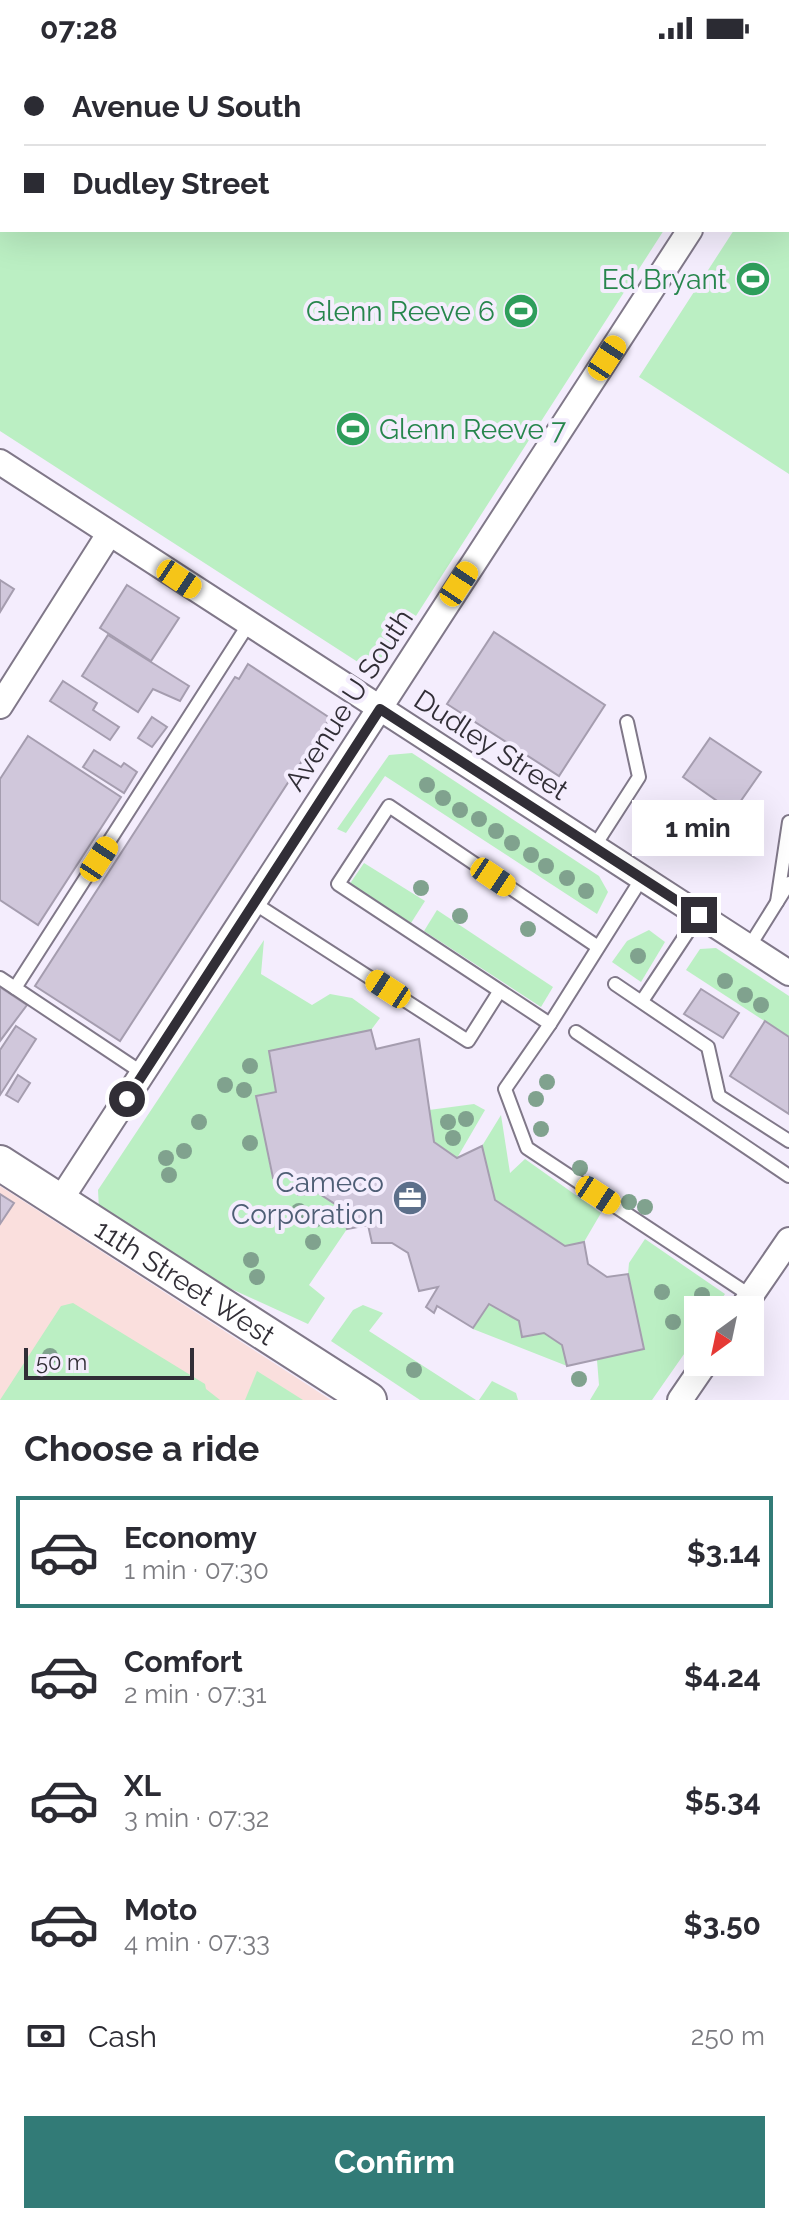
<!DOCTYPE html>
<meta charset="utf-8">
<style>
:root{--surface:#fff;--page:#f2f2f3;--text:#2b2b33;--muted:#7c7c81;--line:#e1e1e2;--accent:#327b77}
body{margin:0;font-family:Raleway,sans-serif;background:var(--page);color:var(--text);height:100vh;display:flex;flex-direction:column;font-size:30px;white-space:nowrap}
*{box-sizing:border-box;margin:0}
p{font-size:26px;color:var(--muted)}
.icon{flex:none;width:44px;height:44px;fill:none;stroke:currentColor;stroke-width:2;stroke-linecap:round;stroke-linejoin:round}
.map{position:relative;height:1344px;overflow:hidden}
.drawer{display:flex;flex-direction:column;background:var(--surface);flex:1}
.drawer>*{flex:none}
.banner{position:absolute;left:0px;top:0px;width:790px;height:176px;box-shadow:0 8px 32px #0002;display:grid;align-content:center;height:176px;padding:0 24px;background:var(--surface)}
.needle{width:52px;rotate:213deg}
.fabs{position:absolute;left:684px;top:1240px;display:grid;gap:16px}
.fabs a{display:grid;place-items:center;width:80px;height:80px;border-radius:0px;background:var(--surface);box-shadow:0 8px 32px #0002;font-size:40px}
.scale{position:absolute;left:24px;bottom:20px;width:170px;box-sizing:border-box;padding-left:8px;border:4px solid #312e36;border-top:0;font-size:22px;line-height:28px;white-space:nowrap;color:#312e36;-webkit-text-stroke:6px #f4edfd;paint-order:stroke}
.end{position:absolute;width:36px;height:36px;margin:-18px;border:10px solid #312e36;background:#fff;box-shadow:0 0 0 4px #fff}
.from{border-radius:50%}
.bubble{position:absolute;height:56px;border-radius:0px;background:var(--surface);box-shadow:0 8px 32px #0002;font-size:26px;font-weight:700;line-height:56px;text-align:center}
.car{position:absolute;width:24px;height:48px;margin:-24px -12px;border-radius:10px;box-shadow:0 0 6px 2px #0007;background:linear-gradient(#f5c518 24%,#345 0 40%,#f5c518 0 76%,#345 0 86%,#f5c518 0)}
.banner b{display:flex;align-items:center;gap:28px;height:76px;font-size:30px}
.banner b+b{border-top:2px solid var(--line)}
.banner i{width:20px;height:20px;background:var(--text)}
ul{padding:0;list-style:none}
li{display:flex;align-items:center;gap:24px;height:112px;margin:0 16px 12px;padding:0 8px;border:4px solid transparent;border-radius:0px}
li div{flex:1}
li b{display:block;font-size:30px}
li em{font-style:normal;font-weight:700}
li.on{border-color:var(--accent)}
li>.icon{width:72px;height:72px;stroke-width:1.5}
h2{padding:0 24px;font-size:36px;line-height:96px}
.pay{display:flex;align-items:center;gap:20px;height:88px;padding:0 24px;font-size:30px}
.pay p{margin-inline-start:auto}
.primary-button{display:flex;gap:16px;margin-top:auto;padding:16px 24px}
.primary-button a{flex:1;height:92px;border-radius:0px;background:var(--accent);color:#fff;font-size:32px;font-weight:700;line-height:92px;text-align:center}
.status{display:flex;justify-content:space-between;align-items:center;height:56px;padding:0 40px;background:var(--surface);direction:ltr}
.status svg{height:22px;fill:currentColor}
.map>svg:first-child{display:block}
</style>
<div class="status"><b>07:28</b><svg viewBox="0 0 49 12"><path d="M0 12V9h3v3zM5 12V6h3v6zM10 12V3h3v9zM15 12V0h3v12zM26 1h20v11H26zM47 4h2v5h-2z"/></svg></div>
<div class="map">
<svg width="789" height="1344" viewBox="0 0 789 1344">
<rect width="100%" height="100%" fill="#f4edfd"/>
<path fill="#fadfdd" d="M0,1130L331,1344H0Z"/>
<g fill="#bbefc3">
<path d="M0,0L71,2H2V174H664L378,619L0,375Z"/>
<path d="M344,0H775L343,2Z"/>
<path d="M789,90V418L639,321L734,174H788Z"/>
<path d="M412,697L599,820L608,836L597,858L385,720L346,777L337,773L389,699Z"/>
<path d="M364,807L425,845L411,867L349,829Z"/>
<path d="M437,854L553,931L541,951L424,875Z"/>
<path d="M649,874L665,886L641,926L612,906L627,885Z"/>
<path d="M264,884L261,918L312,949L330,938L352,942L380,962L371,974L269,995L276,1036L257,1041L272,1121L295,1119L298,1139L318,1137L341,1152L347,1173L309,1229L325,1242L308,1268L100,1173L98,1134Z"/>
<path d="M716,892L789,940V981L686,914L700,893Z"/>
<path d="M474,1048L485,1054L457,1102L434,1086L429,1054Z"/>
<path d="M501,1059L510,1117L525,1103L601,1157L584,1186L565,1190L495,1144L482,1090Z"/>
<path d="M645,1183L725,1238L714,1254H698V1278L652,1344H590L599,1329L597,1304L644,1292L628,1218L629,1207Z"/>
<path d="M73,1247L205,1328L206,1333L220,1344H0L61,1250Z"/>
<path d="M489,1248L519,1265L522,1281L544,1277L562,1289L567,1310L473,1273Z"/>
<path d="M363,1249L383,1257L369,1275L476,1344H420L331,1285L353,1254Z"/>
<path d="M257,1315L303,1344H245Z"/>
<path d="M492,1325L516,1337L518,1344H479Z"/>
</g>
<g fill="#d0c7db" stroke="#a59daf" stroke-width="2">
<path d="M0,524L14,533L0,556Z"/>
<path d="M127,529L179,562L151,605L100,572Z"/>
<path d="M494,576L605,649L559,720L447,648Z"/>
<path d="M108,579L189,630L180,645L153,633L138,656L82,620Z"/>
<path d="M248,608L330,662L120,985L35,930L235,621L239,623Z"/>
<path d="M63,625L97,647L93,654L119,671L110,684L50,645Z"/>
<path d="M152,661L167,671L152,691L138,682Z"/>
<path d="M28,680L121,741L38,869L0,844V723Z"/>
<path d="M710,682L761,716L733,756L683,721Z"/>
<path d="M94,694L121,711L124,707L137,716L124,737L83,711Z"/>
<path d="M0,931L27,949L0,985Z"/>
<path d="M701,933L739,957L723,982L684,958Z"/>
<path d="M765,965L789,981V1058L730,1020Z"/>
<path d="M16,970L36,983L0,1039V994Z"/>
<path d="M371,974L376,993L419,983L434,1086L457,1102L482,1090L495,1144L565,1190L584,1186L588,1208L607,1221L628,1218L644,1293L567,1310L562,1289L544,1277L522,1281L519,1265L489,1248L473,1272L437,1250L434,1257L426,1251L438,1231L419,1235L408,1197L392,1187H372L368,1169L347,1173L341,1152L318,1137L298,1139L295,1119L273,1122L256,1040L276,1036L269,995Z"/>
<path d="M18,1019L30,1027L18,1046L6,1039Z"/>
<path d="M0,1138L14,1147L0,1168Z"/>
</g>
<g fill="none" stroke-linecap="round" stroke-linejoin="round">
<g stroke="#807889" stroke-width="16">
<g id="lane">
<path d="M594,791L639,721L627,666"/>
<path d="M777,846L789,766"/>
<path d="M254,847L468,985L499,936"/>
<path d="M598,891L389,750L338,828L550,968L642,822"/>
<path d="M749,891L789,827"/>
<path d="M0,922L144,1018"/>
<path d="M615,928L708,991L719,1040L789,1085"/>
<path d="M15,932L248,569"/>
<path d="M642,945L699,859"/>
<path d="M550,968L505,1033L527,1092L751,1240"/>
<path d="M576,976L789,1120"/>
</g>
</g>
<g stroke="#807889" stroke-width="28">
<g id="street">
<path d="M788,24L789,22"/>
<path d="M0,406L789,917"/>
<path d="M0,650L109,478"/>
<path d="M59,1146L690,174"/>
<path d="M741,1254L789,1184"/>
<path d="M680,1344L706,1306"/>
</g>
</g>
<g stroke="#807889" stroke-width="38">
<g id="secondary">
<path id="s1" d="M0,1107L369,1344"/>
</g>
</g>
<use href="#lane" stroke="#fff" stroke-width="12"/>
<use href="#street" stroke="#fff" stroke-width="24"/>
<use href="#secondary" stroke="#fff" stroke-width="34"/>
</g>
<g fill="#80a28e">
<circle cx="427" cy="729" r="8"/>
<circle cx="443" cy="742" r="8"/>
<circle cx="460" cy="754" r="8"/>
<circle cx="479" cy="763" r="8"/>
<circle cx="496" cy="775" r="8"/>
<circle cx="512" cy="787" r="8"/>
<circle cx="531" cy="799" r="8"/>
<circle cx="546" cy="810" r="8"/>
<circle cx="567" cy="822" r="8"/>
<circle cx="421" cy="832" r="8"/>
<circle cx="586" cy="835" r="8"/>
<circle cx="460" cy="860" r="8"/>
<circle cx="528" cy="873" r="8"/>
<circle cx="638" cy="900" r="8"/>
<circle cx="725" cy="925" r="8"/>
<circle cx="745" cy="939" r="8"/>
<circle cx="761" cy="949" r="8"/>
<circle cx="250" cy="1010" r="8"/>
<circle cx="547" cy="1026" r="8"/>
<circle cx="225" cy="1029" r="8"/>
<circle cx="244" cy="1034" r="8"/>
<circle cx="536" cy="1043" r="8"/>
<circle cx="466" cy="1063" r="8"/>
<circle cx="199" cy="1066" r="8"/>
<circle cx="448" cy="1066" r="8"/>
<circle cx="541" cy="1073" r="8"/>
<circle cx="453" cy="1082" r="8"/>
<circle cx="250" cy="1087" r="8"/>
<circle cx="184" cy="1095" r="8"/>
<circle cx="166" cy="1102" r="8"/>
<circle cx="580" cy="1112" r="8"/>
<circle cx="169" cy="1119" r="8"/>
<circle cx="629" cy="1146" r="8"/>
<circle cx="645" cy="1151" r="8"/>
<circle cx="299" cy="1155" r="8"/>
<circle cx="316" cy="1163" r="8"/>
<circle cx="313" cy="1186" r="8"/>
<circle cx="251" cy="1204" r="8"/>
<circle cx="257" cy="1221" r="8"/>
<circle cx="662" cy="1236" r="8"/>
<circle cx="702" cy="1239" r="8"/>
<circle cx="673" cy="1266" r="8"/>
<circle cx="50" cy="1300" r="8"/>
<circle cx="414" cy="1314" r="8"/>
<circle cx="579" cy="1323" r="8"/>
</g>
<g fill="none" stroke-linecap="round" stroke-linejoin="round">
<path stroke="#312e36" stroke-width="10" d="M127,1043L380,653L699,859"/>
</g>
<defs>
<g id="stadium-disc" transform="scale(1.8)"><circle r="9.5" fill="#2e9e5b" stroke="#f4edfd"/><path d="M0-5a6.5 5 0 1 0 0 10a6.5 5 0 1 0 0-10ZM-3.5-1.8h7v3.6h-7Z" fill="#fff"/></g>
<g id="office-disc" transform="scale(1.8)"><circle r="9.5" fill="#5c6f8a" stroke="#f4edfd"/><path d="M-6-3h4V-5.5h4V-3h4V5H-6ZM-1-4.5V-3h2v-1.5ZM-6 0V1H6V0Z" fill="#fff"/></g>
</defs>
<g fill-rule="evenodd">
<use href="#stadium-disc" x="753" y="223"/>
<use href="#stadium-disc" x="521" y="255"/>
<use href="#stadium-disc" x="353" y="373"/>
<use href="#office-disc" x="410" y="1142"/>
</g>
<g text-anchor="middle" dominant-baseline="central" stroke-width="8" stroke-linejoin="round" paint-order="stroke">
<g font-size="28" fill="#27864d" stroke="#f4edfd" text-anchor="end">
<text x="727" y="223">Ed Bryant</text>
<text x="495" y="255">Glenn Reeve 6</text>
<text x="379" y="373" text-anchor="start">Glenn Reeve 7</text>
</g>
<g font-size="28" fill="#312e36" stroke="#f4edfd">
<text transform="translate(349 644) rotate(-57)">Avenue U South</text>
<text transform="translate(491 689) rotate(33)">Dudley Street</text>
<text stroke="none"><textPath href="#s1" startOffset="220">11th Street West</textPath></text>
</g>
<g font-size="28" fill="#4e5e75" stroke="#f4edfd" text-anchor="end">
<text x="384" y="1126">Cameco<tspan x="384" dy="32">Corporation</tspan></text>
</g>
</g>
</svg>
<div class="fabs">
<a><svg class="needle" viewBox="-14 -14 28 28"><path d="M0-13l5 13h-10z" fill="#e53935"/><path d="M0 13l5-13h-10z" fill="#7c7c81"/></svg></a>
</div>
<div class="scale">50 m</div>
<i class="end from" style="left:127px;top:1043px"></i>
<i class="end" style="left:699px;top:859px"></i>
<div class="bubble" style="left:632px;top:744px;width:132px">1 min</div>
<i class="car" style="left:607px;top:302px;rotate:33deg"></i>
<i class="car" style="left:179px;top:523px;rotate:124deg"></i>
<i class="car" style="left:459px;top:528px;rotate:33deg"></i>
<i class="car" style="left:99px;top:803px;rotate:33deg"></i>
<i class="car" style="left:493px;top:821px;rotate:124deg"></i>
<i class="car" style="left:388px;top:933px;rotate:303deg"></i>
<i class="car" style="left:598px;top:1139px;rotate:123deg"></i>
<div class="banner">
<b><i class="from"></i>Avenue U South</b>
<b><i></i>Dudley Street</b>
</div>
</div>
<section class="drawer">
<h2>Choose a ride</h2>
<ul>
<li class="on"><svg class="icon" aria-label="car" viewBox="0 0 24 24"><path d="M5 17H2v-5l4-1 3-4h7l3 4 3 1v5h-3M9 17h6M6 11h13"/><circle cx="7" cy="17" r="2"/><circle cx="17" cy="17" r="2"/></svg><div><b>Economy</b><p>1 min · 07:30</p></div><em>$3.14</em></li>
<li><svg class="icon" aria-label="car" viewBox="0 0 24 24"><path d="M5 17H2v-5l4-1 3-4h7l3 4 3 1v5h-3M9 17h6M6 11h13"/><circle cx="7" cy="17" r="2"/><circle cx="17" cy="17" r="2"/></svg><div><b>Comfort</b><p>2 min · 07:31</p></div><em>$4.24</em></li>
<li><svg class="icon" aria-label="car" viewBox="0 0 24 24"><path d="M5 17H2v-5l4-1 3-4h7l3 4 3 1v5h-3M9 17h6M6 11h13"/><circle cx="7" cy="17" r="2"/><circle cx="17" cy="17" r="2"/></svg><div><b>XL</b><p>3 min · 07:32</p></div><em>$5.34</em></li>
<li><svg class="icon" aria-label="car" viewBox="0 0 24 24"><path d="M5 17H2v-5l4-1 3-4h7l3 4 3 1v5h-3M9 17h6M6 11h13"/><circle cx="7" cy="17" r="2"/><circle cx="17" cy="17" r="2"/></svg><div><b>Moto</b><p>4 min · 07:33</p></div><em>$3.50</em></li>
</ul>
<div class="pay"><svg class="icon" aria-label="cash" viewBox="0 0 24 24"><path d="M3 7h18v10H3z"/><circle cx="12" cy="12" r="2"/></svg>Cash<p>250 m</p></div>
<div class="primary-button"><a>Confirm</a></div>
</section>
